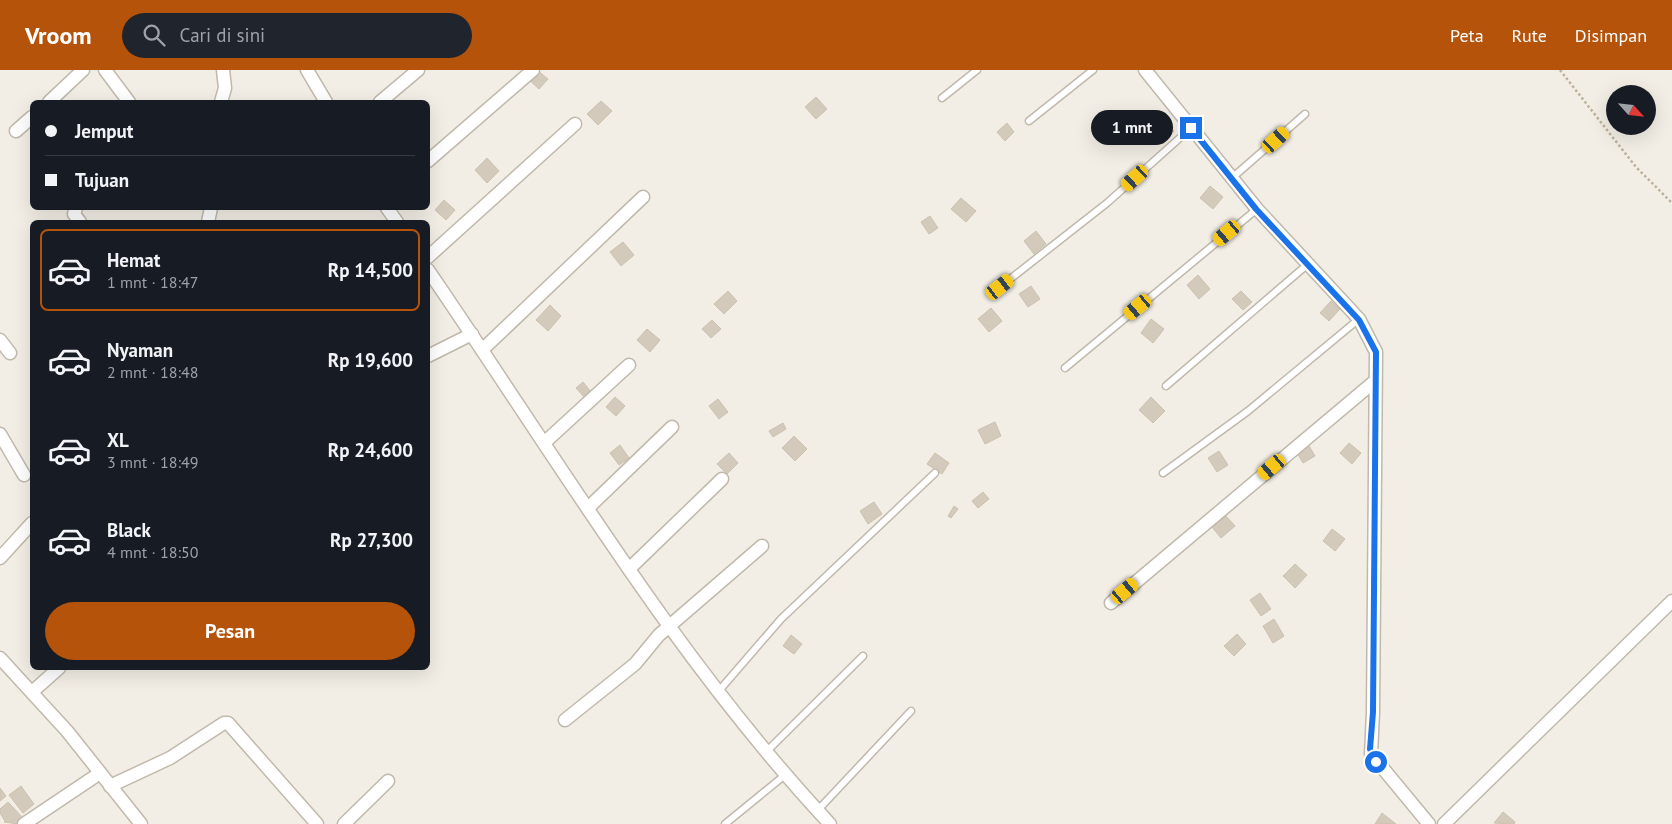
<!DOCTYPE html>
<html lang="id">
<meta charset="utf-8">
<style>
:root{--surface:#171b24;--page:#20242c;--text:#f1f3f6;--muted:#9ea1a6;--line:#363941;--accent:#b45309}
body{margin:0;font-family:"PT Sans",sans-serif;background:var(--page);color:var(--text);height:100vh;display:flex;flex-direction:column;font-size:19px;white-space:nowrap}
*{box-sizing:border-box;margin:0}
p{font-size:16px;color:var(--muted)}
.icon{flex:none;width:28px;height:28px;fill:none;stroke:currentColor;stroke-width:2;stroke-linecap:round;stroke-linejoin:round}
.map{position:relative;flex:1;overflow:hidden}
.panel{position:absolute;left:30px;top:150px;width:400px;height:450px;display:flex;flex-direction:column;background:var(--surface);border-radius:8px;box-shadow:0 5px 20px #0002}
.panel>*{flex:none}
.top-card{position:absolute;left:30px;top:30px;width:400px;height:110px;border-radius:8px;box-shadow:0 5px 20px #0002;display:grid;align-content:center;height:110px;padding:0 15px;background:var(--surface)}
.needle{width:32px;rotate:117deg}
.controls{position:absolute;left:1606px;top:15px;display:grid;gap:10px}
.controls a{display:grid;place-items:center;width:50px;height:50px;border-radius:50%;background:var(--surface);box-shadow:0 5px 20px #0002;font-size:25px}
.end{position:absolute;width:22px;height:22px;margin:-11px;border:6px solid #1a73e8;background:#fff;box-shadow:0 0 0 2px #fff}
.from{border-radius:50%}
.bubble{position:absolute;height:35px;border-radius:18px;background:var(--surface);box-shadow:0 5px 20px #0002;font-size:16px;font-weight:700;line-height:35px;text-align:center}
.car{position:absolute;width:15px;height:30px;margin:-15px -8px;border-radius:6px;box-shadow:0 0 4px 1px #0007;background:linear-gradient(#f5c518 24%,#345 0 40%,#f5c518 0 76%,#345 0 86%,#f5c518 0)}
.top-card b{display:flex;align-items:center;gap:18px;height:48px;font-size:19px}
.top-card b+b{border-top:1px solid var(--line)}
.top-card i{width:12px;height:12px;background:var(--text)}
ul{padding:9px 0 0;list-style:none}
li{display:flex;align-items:center;gap:15px;height:82px;margin:0 10px 8px;padding:0 5px;border:2px solid transparent;border-radius:8px}
li div{flex:1}
li b{display:block;font-size:19px}
li em{font-style:normal;font-weight:700}
li.active{border-color:var(--accent)}
li>.icon{width:45px;height:45px;stroke-width:1.5}
.primary-button{display:flex;gap:10px;margin-top:auto;padding:10px 15px}
.primary-button a{flex:1;height:58px;border-radius:30px;background:var(--accent);color:#fff;font-size:20px;font-weight:700;line-height:58px;text-align:center}
header{display:flex;align-items:center;gap:30px;box-sizing:border-box;height:70px;padding:0 25px;background:var(--accent);color:#fff}
header strong{font-size:24px}
nav{display:flex;gap:28px;margin-inline-start:auto;font-size:18px}
.search{width:350px;height:45px;background:var(--page);display:flex;align-items:center;gap:12px;box-sizing:border-box;padding:0 18px;border-radius:28px;color:var(--muted);font-size:19px}
.map>svg:first-child{display:block}
</style>
<header>
<strong>Vroom</strong>
<div class="search"><svg class="icon" aria-label="search" viewBox="0 0 24 24"><circle cx="10" cy="10" r="6"/><path d="M15 15l6 6"/></svg>Cari di sini</div>
<nav><a>Peta</a><a>Rute</a><a>Disimpan</a></nav>
</header>
<div class="map">
<svg width="1672" height="754" viewBox="0 0 1672 754">
<rect width="100%" height="100%" fill="#f2eee5"/>
<g fill="#d3cabb" stroke="#cdc1af">
<path d="M537,0L548,9L539,19L527,8Z"/>
<path d="M816,27L827,39L816,49L805,37Z"/>
<path d="M601,31L612,41L598,55L587,44Z"/>
<path d="M1161,49L1174,61L1163,74L1150,62Z"/>
<path d="M1007,53L1014,62L1005,71L997,62Z"/>
<path d="M487,88L499,101L487,113L475,100Z"/>
<path d="M1210,116L1223,127L1213,139L1200,128Z"/>
<path d="M961,128L976,141L966,152L951,139Z"/>
<path d="M444,130L455,140L446,150L435,140Z"/>
<path d="M930,146L938,158L929,164L921,152Z"/>
<path d="M1036,161L1046,174L1034,184L1024,171Z"/>
<path d="M623,172L634,185L621,196L610,182Z"/>
<path d="M1198,205L1210,219L1199,229L1187,215Z"/>
<path d="M1031,216L1040,229L1028,237L1019,224Z"/>
<path d="M728,221L737,231L724,244L714,234Z"/>
<path d="M1241,221L1252,232L1243,240L1232,229Z"/>
<path d="M1331,231L1340,239L1329,251L1320,243Z"/>
<path d="M550,235L561,246L548,261L536,250Z"/>
<path d="M991,238L1002,251L989,262L978,249Z"/>
<path d="M1151,249L1164,259L1153,273L1141,263Z"/>
<path d="M712,250L721,259L711,268L702,259Z"/>
<path d="M647,259L660,270L650,282L637,270Z"/>
<path d="M583,312L591,322L585,328L576,318Z"/>
<path d="M615,327L625,336L616,346L606,337Z"/>
<path d="M1151,327L1165,341L1153,353L1139,340Z"/>
<path d="M718,329L728,342L719,349L709,336Z"/>
<path d="M995,352L1001,366L985,374L978,360Z"/>
<path d="M783,353L786,359L773,367L769,361Z"/>
<path d="M794,366L807,379L795,391L782,378Z"/>
<path d="M1349,373L1361,383L1352,394L1340,383Z"/>
<path d="M620,375L629,388L619,395L610,383Z"/>
<path d="M1309,376L1315,386L1303,393L1297,383Z"/>
<path d="M1219,381L1228,395L1217,402L1208,388Z"/>
<path d="M729,383L738,393L727,404L717,394Z"/>
<path d="M935,383L949,393L942,404L927,394Z"/>
<path d="M983,422L989,429L978,438L972,431Z"/>
<path d="M874,432L882,444L868,454L860,441Z"/>
<path d="M954,436L958,439L951,448L948,446Z"/>
<path d="M1226,446L1235,456L1221,468L1212,457Z"/>
<path d="M1332,459L1345,469L1335,481L1323,471Z"/>
<path d="M1295,494L1307,505L1295,518L1283,506Z"/>
<path d="M1260,523L1271,539L1261,546L1250,530Z"/>
<path d="M1274,549L1284,566L1273,573L1263,556Z"/>
<path d="M1237,564L1246,574L1234,586L1224,576Z"/>
<path d="M791,565L802,574L794,584L783,576Z"/>
<path d="M21,716L34,734L23,743L9,725Z"/>
<path d="M0,718L6,726L0,731Z"/>
<path d="M8,732L24,749L18,754L4,752L5,751L0,743V739Z"/>
<path d="M1503,742L1515,752L1514,754L1494,753Z"/>
<path d="M1382,743L1396,754H1375Z"/>
</g>
<g fill="none" stroke-linecap="round" stroke-linejoin="round">
<g stroke="#c0b9ab" stroke-width="9">
<g id="lane">
<path d="M942,28L977,0"/>
<path d="M1029,51L1093,0"/>
<path d="M1232,108L1305,44"/>
<path d="M1000,217L1107,133L1191,58"/>
<path d="M1065,298L1257,139"/>
<path d="M1166,316L1308,194"/>
<path d="M1163,403L1248,341L1359,249"/>
<path d="M717,623L781,549L935,403"/>
<path d="M766,682L863,586"/>
<path d="M817,741L911,641"/>
<path d="M725,754L785,705"/>
</g>
</g>
<g stroke="#c0b9ab" stroke-width="15">
<g id="street">
<path d="M105,0L129,32"/>
<path d="M307,0L326,32"/>
<path d="M1145,0L1257,139L1359,249L1376,282L1373,642L1371,684L1429,754"/>
<path d="M49,32L83,0"/>
<path d="M221,32L225,18L223,0"/>
<path d="M380,32L418,0"/>
<path d="M16,61L32,47"/>
<path d="M428,91L533,0"/>
<path d="M76,138L74,144L80,152"/>
<path d="M387,138L397,152"/>
<path d="M208,152L211,138"/>
<path d="M428,187L575,54"/>
<path d="M428,200C557,388 674,587 830,754"/>
<path d="M0,270L10,283"/>
<path d="M482,280L643,127"/>
<path d="M428,286L472,264"/>
<path d="M0,364L24,405"/>
<path d="M544,373L629,295"/>
<path d="M588,438L672,357"/>
<path d="M0,488L32,453"/>
<path d="M629,499L722,409"/>
<path d="M1111,533L1375,311"/>
<path d="M0,588L67,661L141,754"/>
<path d="M32,622L59,598"/>
<path d="M565,650L635,594L659,565L762,476"/>
<path d="M110,716L170,688L224,653H228L317,754"/>
<path d="M24,754L100,703"/>
<path d="M344,754L388,711"/>
<path d="M1444,754L1672,531"/>
</g>
</g>
<path stroke="#beb19a" stroke-width="2.5" stroke-dasharray="2.5 2.5" stroke-linecap="butt" d="M1560,0L1636,97L1672,133"/>
<use href="#lane" stroke="#fff" stroke-width="6"/>
<use href="#street" stroke="#fff" stroke-width="12"/>
</g>
<g fill="none" stroke-linecap="round" stroke-linejoin="round">
<path stroke="#1a73e8" stroke-width="6" d="M1191,58L1256,139L1359,250L1376,282L1373,642L1370,679L1376,692"/>
</g>
</svg>
<div class="controls">
<a><svg class="needle" viewBox="-14 -14 28 28"><path d="M0-13l5 13h-10z" fill="#e53935"/><path d="M0 13l5-13h-10z" fill="#9ea1a6"/></svg></a>
</div>
<i class="end from" style="left:1376px;top:692px"></i>
<i class="end" style="left:1191px;top:58px"></i>
<div class="bubble" style="left:1091px;top:40px;width:82px">1 mnt</div>
<i class="car" style="left:1276px;top:70px;rotate:48deg"></i>
<i class="car" style="left:1135px;top:108px;rotate:228deg"></i>
<i class="car" style="left:1227px;top:163px;rotate:230deg"></i>
<i class="car" style="left:1000px;top:217px;rotate:52deg"></i>
<i class="car" style="left:1138px;top:237px;rotate:230deg"></i>
<i class="car" style="left:1272px;top:397px;rotate:230deg"></i>
<i class="car" style="left:1125px;top:521px;rotate:50deg"></i>
<div class="top-card">
<b><i class="from"></i>Jemput</b>
<b><i></i>Tujuan</b>
</div>
<section class="panel">
<ul>
<li class="active"><svg class="icon" aria-label="car" viewBox="0 0 24 24"><path d="M5 17H2v-5l4-1 3-4h7l3 4 3 1v5h-3M9 17h6M6 11h13"/><circle cx="7" cy="17" r="2"/><circle cx="17" cy="17" r="2"/></svg><div><b>Hemat</b><p>1 mnt · 18:47</p></div><em>Rp 14,500</em></li>
<li><svg class="icon" aria-label="car" viewBox="0 0 24 24"><path d="M5 17H2v-5l4-1 3-4h7l3 4 3 1v5h-3M9 17h6M6 11h13"/><circle cx="7" cy="17" r="2"/><circle cx="17" cy="17" r="2"/></svg><div><b>Nyaman</b><p>2 mnt · 18:48</p></div><em>Rp 19,600</em></li>
<li><svg class="icon" aria-label="car" viewBox="0 0 24 24"><path d="M5 17H2v-5l4-1 3-4h7l3 4 3 1v5h-3M9 17h6M6 11h13"/><circle cx="7" cy="17" r="2"/><circle cx="17" cy="17" r="2"/></svg><div><b>XL</b><p>3 mnt · 18:49</p></div><em>Rp 24,600</em></li>
<li><svg class="icon" aria-label="car" viewBox="0 0 24 24"><path d="M5 17H2v-5l4-1 3-4h7l3 4 3 1v5h-3M9 17h6M6 11h13"/><circle cx="7" cy="17" r="2"/><circle cx="17" cy="17" r="2"/></svg><div><b>Black</b><p>4 mnt · 18:50</p></div><em>Rp 27,300</em></li>
</ul>
<div class="primary-button"><a>Pesan</a></div>
</section>
</div>
